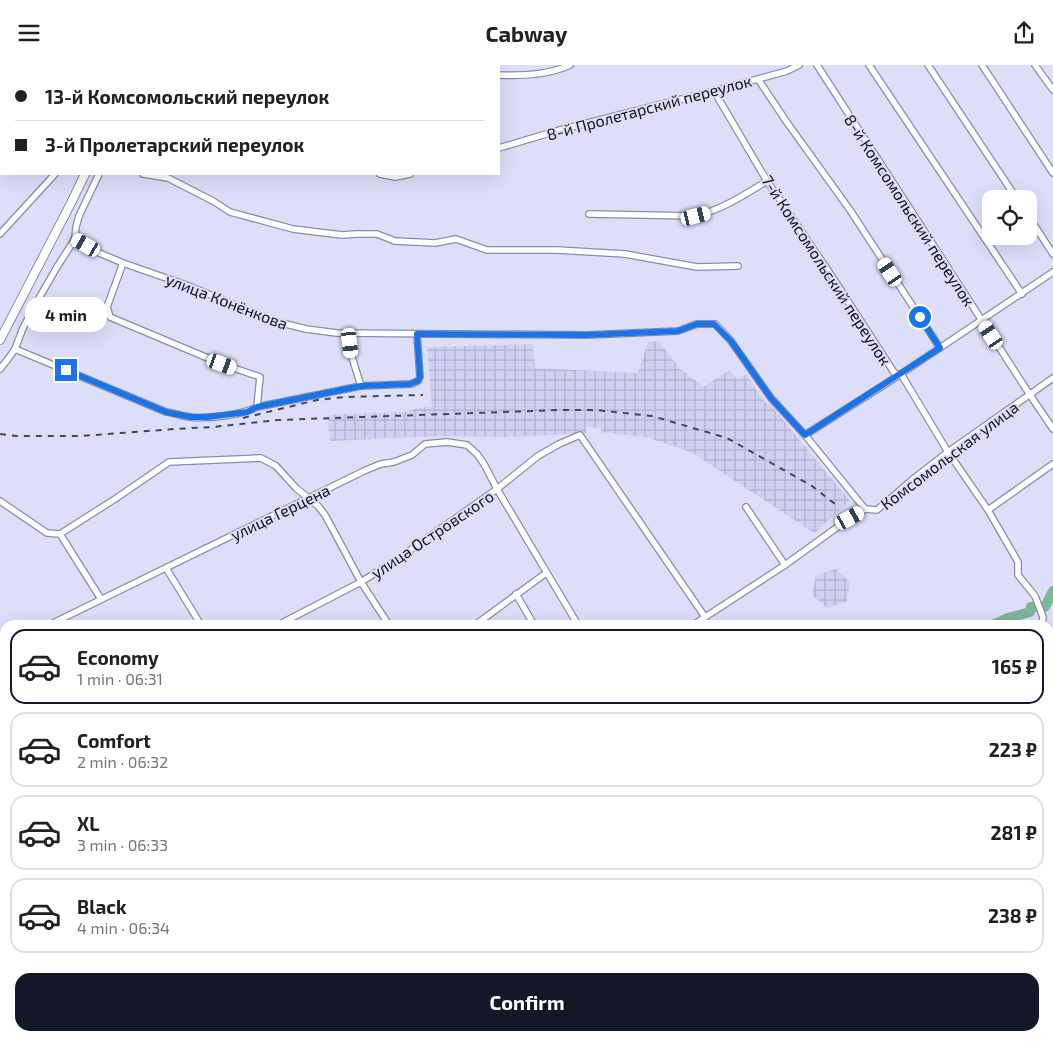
<!DOCTYPE html>
<meta charset="utf-8">
<style>
:root{--surface:#fff;--page:#f6f6f6;--text:#202124;--muted:#757577;--line:#e0e0e0;--accent:#111827}
body{margin:0;font-family:"Exo 2",sans-serif;background:var(--page);color:var(--text);height:100vh;display:flex;flex-direction:column;font-size:19px;white-space:nowrap}
*{box-sizing:border-box;margin:0}
p{font-size:16px;color:var(--muted)}
.icon{flex:none;width:28px;height:28px;fill:none;stroke:currentColor;stroke-width:2;stroke-linecap:round;stroke-linejoin:round}
.map{position:relative;flex:1;overflow:hidden}
.sheet{position:absolute;left:0px;top:555px;width:1054px;height:421px;display:flex;flex-direction:column;background:var(--surface);border-radius:15px 15px 0 0;box-shadow:0 5px 20px #0002}
.sheet>*{flex:none}
.banner{position:absolute;left:0px;top:0px;width:500px;height:110px;box-shadow:0 5px 20px #0002;display:grid;align-content:center;height:110px;padding:0 15px;background:var(--surface)}
.fabs{position:absolute;left:982px;top:125px;display:grid;gap:10px}
.fabs a{display:grid;place-items:center;width:55px;height:55px;border-radius:10px;background:var(--surface);box-shadow:0 5px 20px #0002;font-size:25px}
.end{position:absolute;width:22px;height:22px;margin:-11px;border:6px solid #1a73e8;background:#fff;box-shadow:0 0 0 2px #fff}
.from{border-radius:50%}
.bubble{position:absolute;height:35px;border-radius:15px;background:var(--surface);box-shadow:0 5px 20px #0002;font-size:16px;font-weight:700;line-height:35px;text-align:center}
.car{position:absolute;width:15px;height:30px;margin:-15px -8px;border-radius:6px;box-shadow:0 0 4px 1px #0007;background:linear-gradient(#fff 24%,#345 0 40%,#fff 0 76%,#345 0 86%,#fff 0)}
.banner b{display:flex;align-items:center;gap:18px;height:48px;font-size:19px}
.banner b+b{border-top:1px solid var(--line)}
.banner i{width:12px;height:12px;background:var(--text)}
ul{padding:9px 0 0;list-style:none}
li{display:flex;align-items:center;gap:15px;height:75px;margin:0 10px 8px;padding:0 5px;border:2px solid var(--line);border-radius:15px}
li div{flex:1}
li b{display:block;font-size:19px}
li em{font-style:normal;font-weight:700}
li.selected{border-color:var(--accent)}
li>.icon{width:45px;height:45px;stroke-width:1.5}
.button{display:flex;gap:10px;margin-top:auto;padding:10px 15px}
.button a{flex:1;height:58px;border-radius:15px;background:var(--accent);color:#fff;font-size:20px;font-weight:700;line-height:58px;text-align:center}
header{display:flex;justify-content:space-between;align-items:center;height:65px;padding:0 15px;background:var(--surface);font-size:22px;font-weight:700}
.map>svg:first-child{display:block}
</style>
<header><svg class="icon" aria-label="menu" viewBox="0 0 24 24"><path d="M4 6h16M4 12h16M4 18h16"/></svg>Cabway<svg class="icon" aria-label="share" viewBox="0 0 24 24"><path d="M12 15V3M7 8l5-5 5 5M5 13v7h14v-7"/></svg></header>
<div class="map">
<svg width="1053" height="976" viewBox="0 0 1053 976">
<defs>
<pattern id="industrial-grid" width="8" height="8" patternUnits="userSpaceOnUse" patternTransform="scale(1.25)"><rect width="8" height="8" fill="#cfd0f2"/><path d="M0 4h8M4 0v8" fill="none" stroke="#b1b2cf"/></pattern>
</defs>
<rect width="100%" height="100%" fill="#dddef9"/>
<g fill="#cfd0f2">
<path d="M483,971H636L637,976H481Z"/>
<path d="M817,971H917L924,976H812Z"/>
</g>
<g fill="url(#industrial-grid)">
<path d="M659,276L680,304L704,322L729,305L738,315L746,309L766,339H770L850,436L814,468L696,390L685,385L645,372L601,367V363L586,362V368L510,372L436,371L330,376L327,350L405,347L418,343L432,342L427,282L533,279L535,303L638,308L648,277Z"/>
<path d="M836,504L850,518L846,537L827,543L812,530L816,510Z"/>
<path d="M29,971H150L160,976H27Z"/>
<path d="M328,971H398L395,976H324Z"/>
<path d="M420,971H483L481,976H416Z"/>
</g>
<g fill="none" stroke-linecap="round" stroke-linejoin="round">
<g stroke="#7db698" stroke-width="10">
<path d="M992,560L1008,553L1030,547L1031,542H1045L1053,526"/>
<path d="M403,976L406,971"/>
</g>
<g stroke="#8c8ca5" stroke-width="8">
<g id="street">
<path d="M207,0L208,1"/>
<path d="M817,0L1030,330L1053,364"/>
<path d="M869,0L1022,229"/>
<path d="M928,0L1017,134"/>
<path d="M982,0L1053,108"/>
<path d="M1035,0L1053,25"/>
<path d="M228,1L229,0"/>
<path d="M299,1L300,0"/>
<path d="M394,1V0"/>
<path d="M499,10C522,11 549,10 570,0"/>
<path d="M758,14L786,56L850,145L940,283"/>
<path d="M714,26L767,116L831,210L895,309H901L948,387L988,445L1018,497V510L1035,531L1043,552L1042,560"/>
<path d="M499,83L556,66L714,26L787,6L799,0"/>
<path d="M143,109L168,113L213,136L230,147L293,164L342,170L356,169H377L395,176L435,178L456,174L487,185H557L625,189L697,202L738,201"/>
<path d="M380,109L395,112L410,109"/>
<path d="M589,149L696,151C723,144 744,130 767,116"/>
<path d="M1029,152L1053,189"/>
<path d="M0,169L55,109"/>
<path d="M75,174L97,187L123,198L186,220L274,256L306,264L337,268L587,270L678,266L697,259H715L731,276L771,333L805,370L865,444"/>
<path d="M123,198L107,242L110,252L222,299L260,312L257,342"/>
<path d="M349,268L351,289L361,321L411,319L418,316L420,312L417,269"/>
<path d="M15,284L166,347C174,348 182,351 190,352C208,354 241,350 257,342L361,321"/>
<path d="M0,304L8,294L15,284L23,263L34,242L57,202L75,174L76,162L79,151L99,109"/>
<path d="M805,370L901,309L1053,207"/>
<path d="M0,436L47,468L60,469L101,534"/>
<path d="M746,442L785,500"/>
<path d="M988,445L1053,399"/>
<path d="M60,469L115,434L169,397L261,393L276,401L296,423L318,441L325,450L338,474L361,517L389,560"/>
<path d="M166,503L201,560"/>
<path d="M516,529L534,560"/>
<path d="M49,560L366,405L381,399L394,397L412,390L425,379L447,377L467,380L477,389L484,399L497,424L578,560"/>
<path d="M278,560L361,517L396,495L497,424L538,391L559,379L580,370L705,552"/>
<path d="M475,560L546,508"/>
<path d="M693,560L785,500L850,453L865,444L877,445L912,415L948,387L1053,313"/>
<path d="M0,584L5,590"/>
<path d="M0,703L5,700"/>
<path d="M1049,712L1053,721"/>
<path d="M0,747L5,754"/>
<path d="M0,822L5,817"/>
<path d="M1049,837L1053,816"/>
<path d="M650,971L652,976"/>
<path d="M251,976L253,971"/>
<path d="M966,976L967,971"/>
<path d="M1045,976V971"/>
</g>
</g>
<g stroke="#8c8ca5" stroke-width="10">
<g id="secondary">
<path d="M146,1V0"/>
<path d="M0,275L71,138L85,109"/>
<path d="M1049,788H1053"/>
<path d="M0,899L5,901"/>
<path d="M164,971L174,976"/>
<path d="M19,976L21,971"/>
<path d="M733,976L736,971"/>
</g>
</g>
<use href="#street" stroke="#fff" stroke-width="5.5"/>
<use href="#secondary" stroke="#fff" stroke-width="8"/>
<g stroke="#464755" stroke-width="2" stroke-dasharray="6 6" stroke-linecap="butt">
<path d="M243,353L317,335L344,332L423,330"/>
<path d="M0,369L16,371H81L174,364L213,362L278,355L560,345H596L652,351L727,373L812,421L835,439"/>
<path d="M562,971L563,976"/>
<path d="M572,971L575,976"/>
<path d="M584,971L588,976"/>
<path d="M363,976L366,971"/>
<path d="M485,976L486,971"/>
<path d="M502,976L504,971"/>
<path d="M533,976L534,971"/>
<path d="M831,976L835,971"/>
<path d="M846,976L849,971"/>
<path d="M863,976L867,972"/>
</g>
</g>
<g fill="none" stroke-linecap="round" stroke-linejoin="round">
<path stroke="#1a73e8" stroke-width="6" d="M66,305L166,347L190,352H208L247,347L257,342L361,321L410,319L418,316L420,312L417,269L587,270L678,266L697,259H714L731,276L771,333L805,370L940,283L920,252"/>
</g>
<g text-anchor="middle" dominant-baseline="central" stroke-width="4" stroke-linejoin="round" paint-order="stroke">
<g font-size="16" fill="#10111a" stroke="#dddef9">
<text transform="translate(649 42) rotate(-15)">8-й Пролетарский переулок</text>
<text transform="translate(910 145) rotate(57)">8-й Комсомольский переулок</text>
<text transform="translate(827 205) rotate(57)">7-й Комсомольский переулок</text>
<text transform="translate(227 236) rotate(21)">улица Конёнкова</text>
<text transform="translate(949 390) rotate(-37)">Комсомольская улица</text>
<text transform="translate(280 447) rotate(-26)">улица Герцена</text>
<text transform="translate(432 469) rotate(-34)">улица Островского</text>
</g>
</g>
</svg>
<div class="fabs">
<a><svg class="icon" aria-label="locate" viewBox="0 0 24 24"><circle cx="12" cy="12" r="6"/><path d="M12 2v4M12 18v4M2 12h4M18 12h4"/></svg></a>
</div>
<i class="end from" style="left:920px;top:252px"></i>
<i class="end" style="left:66px;top:305px"></i>
<div class="bubble" style="left:25px;top:232px;width:82px">4 min</div>
<i class="car" style="left:696px;top:151px;rotate:76deg"></i>
<i class="car" style="left:86px;top:180px;rotate:300deg"></i>
<i class="car" style="left:890px;top:207px;rotate:327deg"></i>
<i class="car" style="left:991px;top:270px;rotate:327deg"></i>
<i class="car" style="left:350px;top:278px;rotate:174deg"></i>
<i class="car" style="left:222px;top:299px;rotate:110deg"></i>
<i class="car" style="left:850px;top:453px;rotate:61deg"></i>
<div class="banner">
<b><i class="from"></i>13-й Комсомольский переулок</b>
<b><i></i>3-й Пролетарский переулок</b>
</div>
<section class="sheet">
<ul>
<li class="selected"><svg class="icon" aria-label="car" viewBox="0 0 24 24"><path d="M5 17H2v-5l4-1 3-4h7l3 4 3 1v5h-3M9 17h6M6 11h13"/><circle cx="7" cy="17" r="2"/><circle cx="17" cy="17" r="2"/></svg><div><b>Economy</b><p>1 min · 06:31</p></div><em>165 ₽</em></li>
<li><svg class="icon" aria-label="car" viewBox="0 0 24 24"><path d="M5 17H2v-5l4-1 3-4h7l3 4 3 1v5h-3M9 17h6M6 11h13"/><circle cx="7" cy="17" r="2"/><circle cx="17" cy="17" r="2"/></svg><div><b>Comfort</b><p>2 min · 06:32</p></div><em>223 ₽</em></li>
<li><svg class="icon" aria-label="car" viewBox="0 0 24 24"><path d="M5 17H2v-5l4-1 3-4h7l3 4 3 1v5h-3M9 17h6M6 11h13"/><circle cx="7" cy="17" r="2"/><circle cx="17" cy="17" r="2"/></svg><div><b>XL</b><p>3 min · 06:33</p></div><em>281 ₽</em></li>
<li><svg class="icon" aria-label="car" viewBox="0 0 24 24"><path d="M5 17H2v-5l4-1 3-4h7l3 4 3 1v5h-3M9 17h6M6 11h13"/><circle cx="7" cy="17" r="2"/><circle cx="17" cy="17" r="2"/></svg><div><b>Black</b><p>4 min · 06:34</p></div><em>238 ₽</em></li>
</ul>
<div class="button"><a>Confirm</a></div>
</section>
</div>
